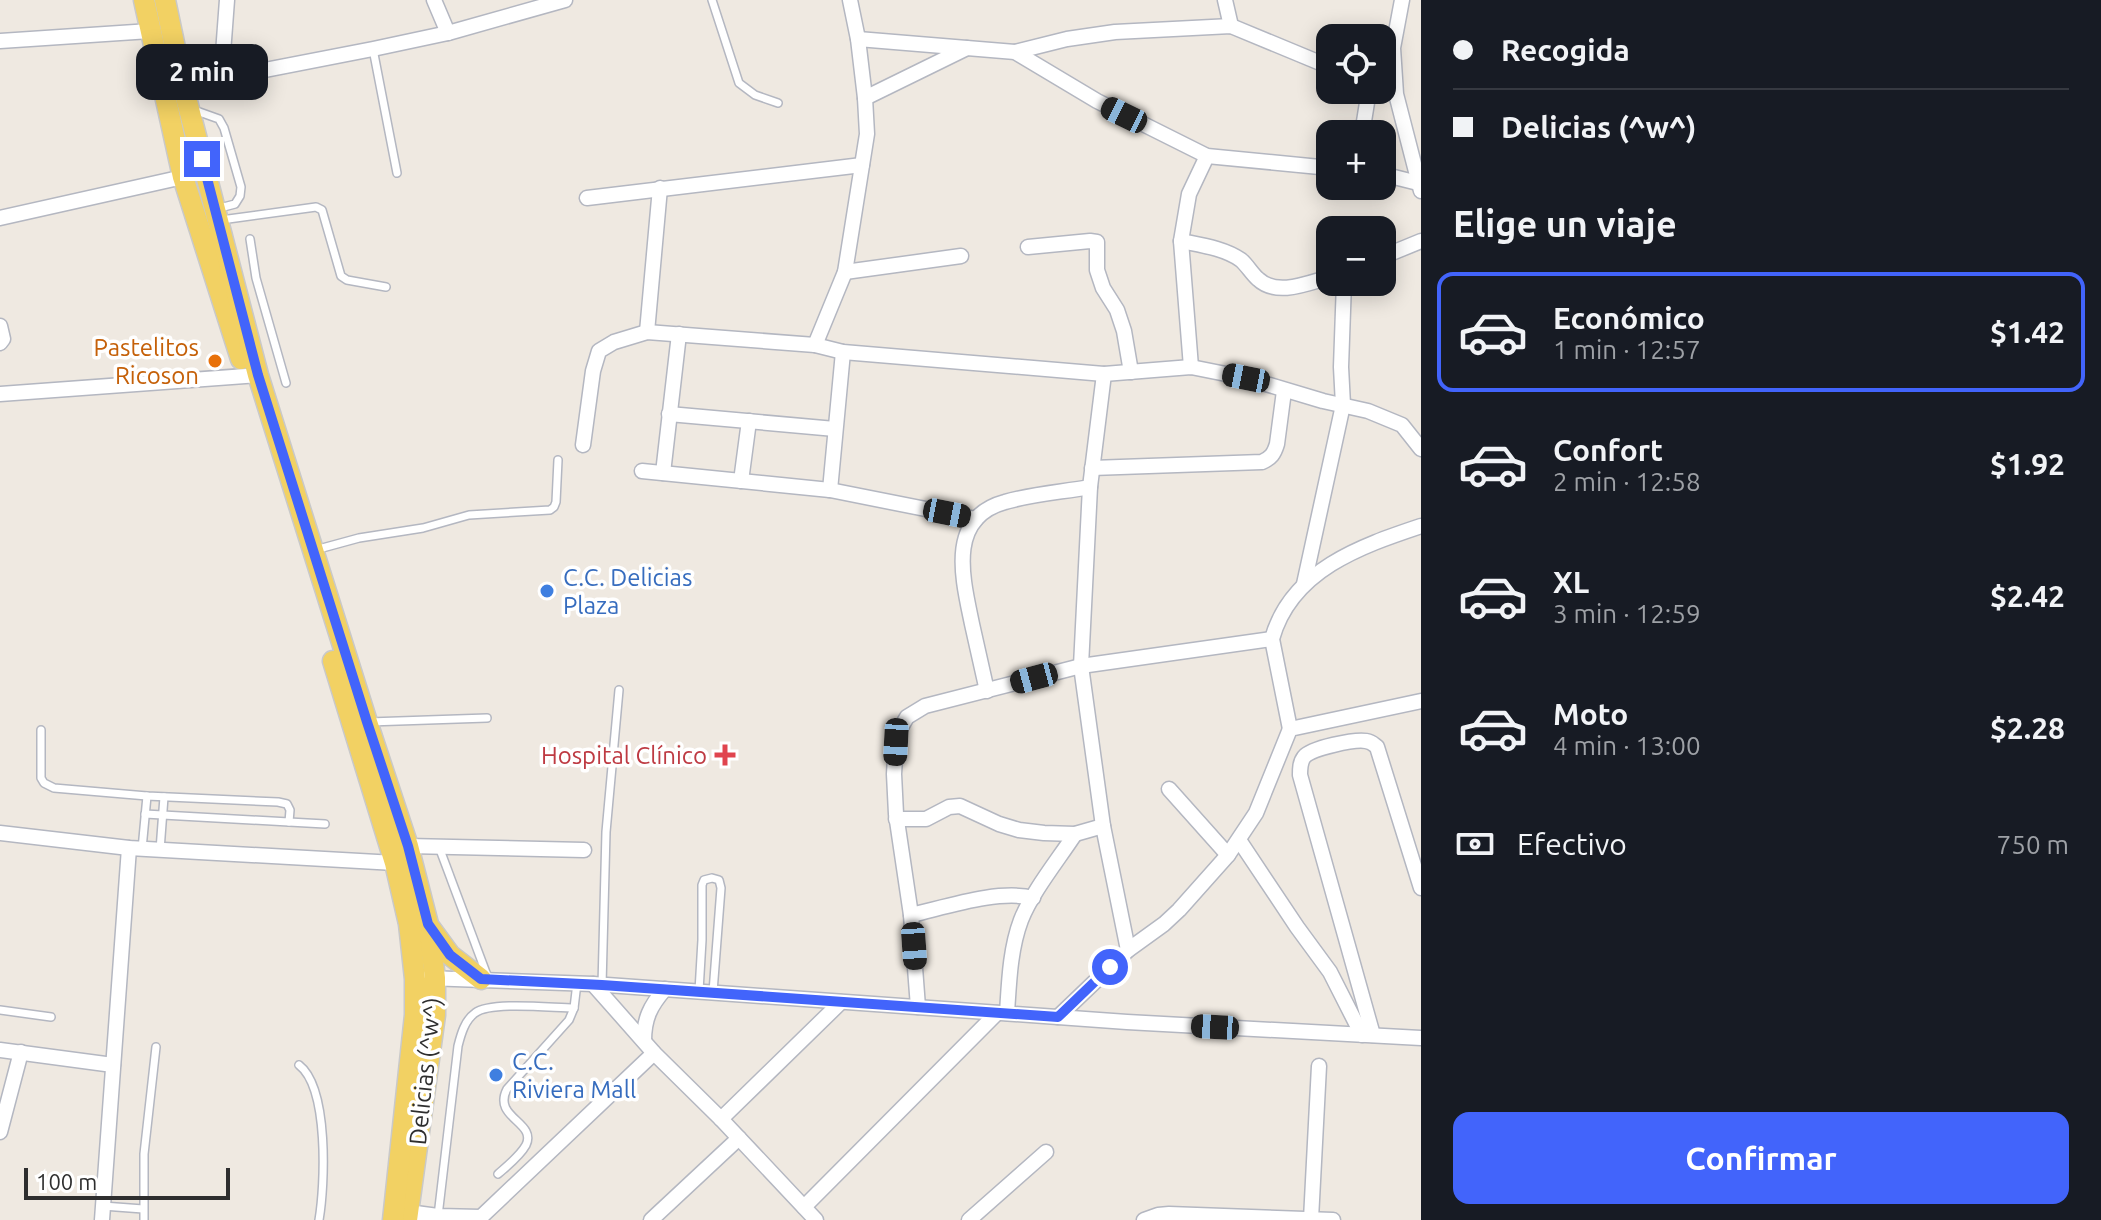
<!DOCTYPE html>
<html lang="es">
<meta charset="utf-8">
<style>
:root{--surface:#171b24;--page:#20242c;--text:#f1f3f6;--muted:#9ea1a6;--line:#363941;--accent:#4264fb}
body{margin:0;font-family:Ubuntu,sans-serif;background:var(--page);color:var(--text);height:100vh;display:flex;flex-direction:column;font-size:30px;white-space:nowrap}
*{box-sizing:border-box;margin:0}
p{font-size:26px;color:var(--muted)}
.icon{flex:none;width:44px;height:44px;fill:none;stroke:currentColor;stroke-width:2;stroke-linecap:round;stroke-linejoin:round}
.map{position:relative;flex:1;overflow:hidden}
.panel{display:flex;flex-direction:column;background:var(--surface);width:680px}
.panel>*{flex:none}
.banner{display:grid;align-content:center;height:176px;padding:0 32px;background:var(--surface)}
.controls{position:absolute;left:1316px;top:24px;display:grid;gap:16px}
.controls a{display:grid;place-items:center;width:80px;height:80px;border-radius:16px;background:var(--surface);box-shadow:0 4px 20px #0003;font-size:40px}
.scale{position:absolute;left:24px;bottom:20px;width:206px;box-sizing:border-box;padding-left:8px;border:4px solid #2e2e2e;border-top:0;font-size:22px;line-height:28px;white-space:nowrap;color:#2e2e2e;-webkit-text-stroke:6px #fff;paint-order:stroke}
.end{position:absolute;width:36px;height:36px;margin:-18px;border:10px solid #4264fb;background:#fff;box-shadow:0 0 0 4px #fff}
.from{border-radius:50%}
.bubble{position:absolute;height:56px;border-radius:16px;background:var(--surface);box-shadow:0 4px 20px #0003;font-size:26px;font-weight:700;line-height:56px;text-align:center}
.car{position:absolute;width:24px;height:48px;margin:-24px -12px;border-radius:10px;box-shadow:0 0 6px 2px #0007;background:linear-gradient(#222 24%,#8ab4d8 0 40%,#222 0 76%,#8ab4d8 0 86%,#222 0)}
.banner b{display:flex;align-items:center;gap:28px;height:76px;font-size:30px}
.banner b+b{border-top:2px solid var(--line)}
.banner i{width:20px;height:20px;background:var(--text)}
ul{padding:0;list-style:none}
li{display:flex;align-items:center;gap:24px;height:120px;margin:0 16px 12px;padding:0 16px;border:4px solid transparent;border-radius:16px}
li div{flex:1}
li b{display:block;font-size:30px}
li em{font-style:normal;font-weight:700}
li.current{border-color:var(--accent)}
li>.icon{width:72px;height:72px;stroke-width:1.5}
h2{padding:0 32px;font-size:36px;line-height:96px}
.pay{display:flex;align-items:center;gap:20px;height:88px;padding:0 32px;font-size:30px}
.pay p{margin-inline-start:auto}
.action{display:flex;gap:16px;margin-top:auto;padding:16px 32px}
.action a{flex:1;height:92px;border-radius:16px;background:var(--accent);color:#fff;font-size:32px;font-weight:700;line-height:92px;text-align:center}
main{display:flex;flex:1;min-height:0}
.map>svg:first-child{display:block}
</style>
<main>
<div class="map">
<svg width="1421" height="1220" viewBox="0 0 1421 1220">
<rect width="100%" height="100%" fill="#efe9e1"/>
<g fill="none" stroke-linecap="round" stroke-linejoin="round">
<g stroke="#b4b7c1" stroke-width="10">
<g id="service">
<path d="M712,0L739,83L755,95L778,103"/>
<path d="M373,49L397,173"/>
<path d="M191,109L219,119L224,128L241,187L240,196L235,204L216,209"/>
<path d="M221,220L316,207L322,210L341,276L347,280L386,287"/>
<path d="M250,239L256,278L286,383"/>
<path d="M315,550L359,538L423,528L469,515L550,510L554,507L556,502L558,460"/>
<path d="M369,722L487,718"/>
<path d="M41,730V778L44,783L54,788L147,796L278,802L287,804L290,810L289,822L145,814"/>
<path d="M289,822L325,824"/>
<path d="M439,847L488,978"/>
<path d="M142,849L147,796"/>
<path d="M160,850L164,797"/>
<path d="M602,985L606,832L619,690"/>
<path d="M699,991L702,940V885L704,880L712,878L719,880L721,888L713,992"/>
<path d="M0,1010L51,1017"/>
<path d="M299,1065C329,1088 325,1185 319,1220"/>
<path d="M498,1174C507,1166 520,1156 526,1145C537,1122 492,1118 507,1089L569,1020L574,1008L577,983"/>
<path d="M103,1206L143,1209"/>
<path d="M438,1216L458,1046C461,1034 465,1020 475,1013C491,1001 553,1008 574,1008"/>
<path d="M144,1220V1154L156,1047"/>
</g>
</g>
<g stroke="#b4b7c1" stroke-width="17">
<g id="minor">
<path d="M434,0L448,33"/>
<path d="M1225,0L1231,26"/>
<path d="M1402,0L1393,48L1396,94L1421,191"/>
<path d="M858,39L1015,52L1097,101L1207,156L1330,168"/>
<path d="M0,41L150,31"/>
<path d="M1015,52L1067,39L1115,32L1231,26L1330,67"/>
<path d="M221,80L227,0"/>
<path d="M183,86L373,49L448,33L565,0"/>
<path d="M865,98L967,48"/>
<path d="M1362,134L1369,90"/>
<path d="M1382,174L1418,183"/>
<path d="M587,198L862,165"/>
<path d="M0,218L183,177"/>
<path d="M1181,241C1200,245 1224,248 1241,260C1247,265 1252,274 1258,279C1277,297 1308,283 1330,277"/>
<path d="M1028,247L1090,241L1097,242V270L1103,288L1117,310L1124,331L1131,372"/>
<path d="M1382,257L1421,241"/>
<path d="M845,272L961,256"/>
<path d="M0,326L3,339L0,343"/>
<path d="M647,332L660,188"/>
<path d="M815,345L845,272L867,134L865,98L858,39L850,0"/>
<path d="M1191,367L1181,241L1189,194L1207,156"/>
<path d="M1104,374L1090,487L1081,666L1103,826L1128,950"/>
<path d="M0,394L258,375"/>
<path d="M669,414L835,429"/>
<path d="M583,445L593,371L599,351L614,342L647,332L815,345L843,352L1104,374L1191,367L1246,378L1323,401L1368,411L1402,425L1421,449"/>
<path d="M1092,468L1262,462C1271,458 1274,454 1277,444L1284,391"/>
<path d="M642,471L830,490L976,519"/>
<path d="M663,473L679,334"/>
<path d="M741,481L749,421"/>
<path d="M830,490L843,352"/>
<path d="M1304,584L1343,405L1341,367L1344,282"/>
<path d="M987,691C982,668 977,646 972,624C963,580 946,518 1005,502C1032,494 1062,492 1090,487"/>
<path d="M1290,729L1272,639C1291,570 1361,546 1421,526"/>
<path d="M1169,789L1228,855"/>
<path d="M896,819H926L949,807L960,806L999,824L1019,830L1044,833L1075,834L1103,826"/>
<path d="M0,833L129,848L395,863"/>
<path d="M1239,840L1297,927L1330,972L1362,1035"/>
<path d="M408,846L584,850"/>
<path d="M911,915C946,907 999,889 1033,898"/>
<path d="M427,978L593,984L1127,1022L1421,1038"/>
<path d="M593,984L654,1053L721,1119L816,1220"/>
<path d="M918,1007L911,915L896,814L894,774L896,742L900,729L907,717L925,706L1081,666L1272,639"/>
<path d="M1007,1013C1009,983 1010,949 1021,920C1032,892 1058,860 1075,834"/>
<path d="M1058,1017L1128,950L1164,924L1179,910L1228,855L1256,813L1290,729L1421,701"/>
<path d="M1373,1035L1300,775C1300,769 1300,762 1304,757C1311,748 1355,739 1366,741C1372,742 1372,743 1377,747L1421,888"/>
<path d="M644,1041C644,1019 650,1006 665,989"/>
<path d="M0,1050L113,1065"/>
<path d="M721,1119L841,1002"/>
<path d="M0,1132L21,1052"/>
<path d="M804,1207L997,1013"/>
<path d="M408,1212L438,1216L481,1217L654,1053"/>
<path d="M1311,1219L1319,1066"/>
<path d="M102,1220L129,848"/>
<path d="M651,1220L739,1138"/>
<path d="M969,1220L1046,1152"/>
<path d="M1144,1220L1158,1215L1169,1214L1333,1220"/>
</g>
</g>
<g stroke="#c9c9c9" stroke-width="23">
<g id="primary">
<path d="M144,0L183,177L241,359"/>
<path d="M165,0L183,86L258,375L367,722L408,846L428,924L435,978V1015L407,1220"/>
<path d="M333,661L395,863L409,924L415,979V1015L393,1220"/>
<path d="M431,929L450,955L481,979"/>
</g>
</g>
<use href="#service" stroke="#fff" stroke-width="7"/>
<use href="#minor" stroke="#fff" stroke-width="14"/>
<use href="#primary" stroke="#f2d163" stroke-width="20"/>
</g>
<g fill="none" stroke-linecap="round" stroke-linejoin="round">
<path stroke="#4264fb" stroke-width="10" d="M202,159L258,375L367,722L408,846L428,924L450,955L481,979L602,985L1058,1017L1110,967"/>
</g>
<circle fill="#e8710a" stroke="#fff" stroke-width="3" cx="215" cy="361" r="8"/>
<g fill="#3f7fe0" stroke="#fff" stroke-width="3">
<circle cx="547" cy="591" r="8"/>
<circle cx="496" cy="1075" r="8"/>
</g>
<path fill="#e0444e" stroke="#fff" stroke-width="3" d="M721 743h8v8h8v8h-8v8h-8v-8h-8v-8h8z"/>
<g text-anchor="middle" dominant-baseline="central" stroke-width="7" stroke-linejoin="round" paint-order="stroke">
<g font-size="24" fill="#c56008" stroke="#fff" text-anchor="end">
<text x="199" y="347">Pastelitos<tspan x="199" dy="28">Ricoson</tspan></text>
</g>
<g font-size="24" fill="#366cbe" stroke="#fff" text-anchor="start">
<text x="563" y="577">C.C. Delicias<tspan x="563" dy="28">Plaza</tspan></text>
<text x="512" y="1061">C.C.<tspan x="512" dy="28">Riviera Mall</tspan></text>
</g>
<g font-size="24" fill="#be3a42" stroke="#fff" text-anchor="end">
<text x="707" y="755">Hospital Clínico</text>
</g>
<g font-size="24" fill="#2e2e2e" stroke="#fff">
<text transform="translate(425 1071) rotate(-84)">Delicias (^w^)</text>
</g>
</g>
</svg>
<div class="controls">
<a><svg class="icon" aria-label="locate" viewBox="0 0 24 24"><circle cx="12" cy="12" r="6"/><path d="M12 2v4M12 18v4M2 12h4M18 12h4"/></svg></a>
<a>+</a>
<a>−</a>
</div>
<div class="scale">100 m</div>
<i class="end from" style="left:1110px;top:967px"></i>
<i class="end" style="left:202px;top:159px"></i>
<div class="bubble" style="left:136px;top:44px;width:132px">2 min</div>
<i class="car" style="left:1124px;top:115px;rotate:296deg"></i>
<i class="car" style="left:1246px;top:378px;rotate:281deg"></i>
<i class="car" style="left:947px;top:513px;rotate:101deg"></i>
<i class="car" style="left:1034px;top:678px;rotate:255deg"></i>
<i class="car" style="left:896px;top:742px;rotate:183deg"></i>
<i class="car" style="left:914px;top:946px;rotate:176deg"></i>
<i class="car" style="left:1215px;top:1027px;rotate:273deg"></i>
</div>
<section class="panel">
<div class="banner">
<b><i class="from"></i>Recogida</b>
<b><i></i>Delicias (^w^)</b>
</div>
<h2>Elige un viaje</h2>
<ul>
<li class="current"><svg class="icon" aria-label="car" viewBox="0 0 24 24"><path d="M5 17H2v-5l4-1 3-4h7l3 4 3 1v5h-3M9 17h6M6 11h13"/><circle cx="7" cy="17" r="2"/><circle cx="17" cy="17" r="2"/></svg><div><b>Económico</b><p>1 min · 12:57</p></div><em>$1.42</em></li>
<li><svg class="icon" aria-label="car" viewBox="0 0 24 24"><path d="M5 17H2v-5l4-1 3-4h7l3 4 3 1v5h-3M9 17h6M6 11h13"/><circle cx="7" cy="17" r="2"/><circle cx="17" cy="17" r="2"/></svg><div><b>Confort</b><p>2 min · 12:58</p></div><em>$1.92</em></li>
<li><svg class="icon" aria-label="car" viewBox="0 0 24 24"><path d="M5 17H2v-5l4-1 3-4h7l3 4 3 1v5h-3M9 17h6M6 11h13"/><circle cx="7" cy="17" r="2"/><circle cx="17" cy="17" r="2"/></svg><div><b>XL</b><p>3 min · 12:59</p></div><em>$2.42</em></li>
<li><svg class="icon" aria-label="car" viewBox="0 0 24 24"><path d="M5 17H2v-5l4-1 3-4h7l3 4 3 1v5h-3M9 17h6M6 11h13"/><circle cx="7" cy="17" r="2"/><circle cx="17" cy="17" r="2"/></svg><div><b>Moto</b><p>4 min · 13:00</p></div><em>$2.28</em></li>
</ul>
<div class="pay"><svg class="icon" aria-label="cash" viewBox="0 0 24 24"><path d="M3 7h18v10H3z"/><circle cx="12" cy="12" r="2"/></svg>Efectivo<p>750 m</p></div>
<div class="action"><a>Confirmar</a></div>
</section>
</main>
